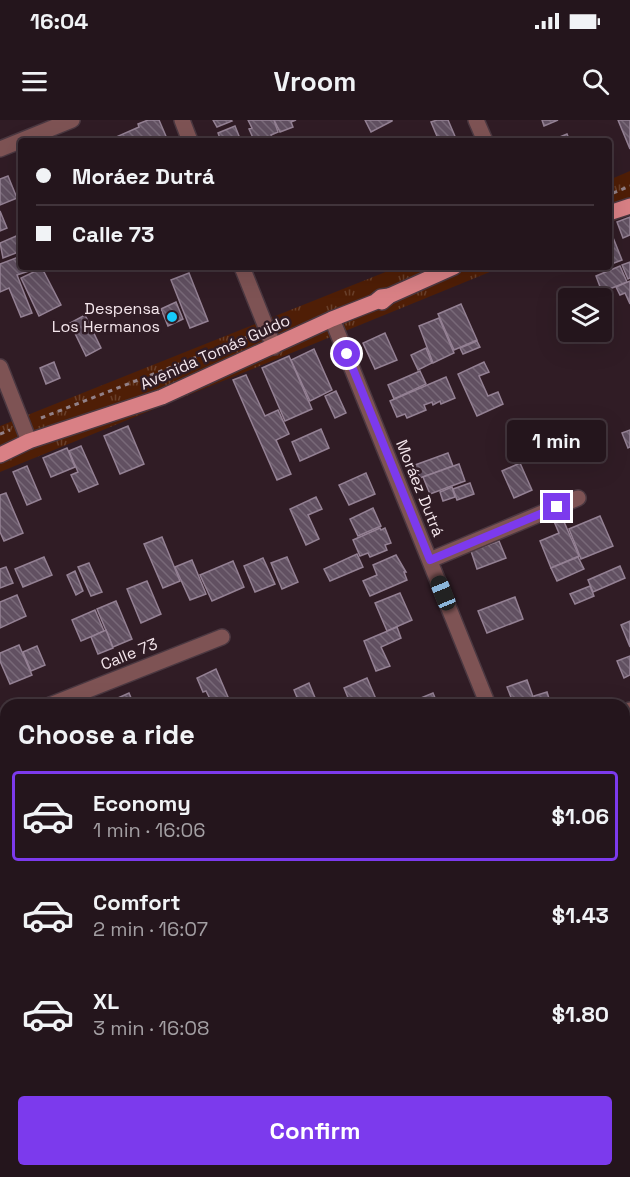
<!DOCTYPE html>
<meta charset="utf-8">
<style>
:root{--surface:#24151c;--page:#302229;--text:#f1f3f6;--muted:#a39fa3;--line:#41343b;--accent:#7c3aed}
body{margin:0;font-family:"Space Grotesk",sans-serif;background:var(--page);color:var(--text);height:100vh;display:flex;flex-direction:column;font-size:22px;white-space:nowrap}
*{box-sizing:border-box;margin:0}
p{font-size:20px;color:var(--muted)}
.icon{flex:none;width:33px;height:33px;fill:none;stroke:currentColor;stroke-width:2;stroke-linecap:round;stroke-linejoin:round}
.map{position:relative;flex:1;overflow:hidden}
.side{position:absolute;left:0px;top:579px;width:630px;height:478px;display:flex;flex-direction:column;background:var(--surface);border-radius:18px 18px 0 0;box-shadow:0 6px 24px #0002,0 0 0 2px var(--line)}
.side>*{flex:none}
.hud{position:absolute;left:18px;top:18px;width:594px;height:132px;border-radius:6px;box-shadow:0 6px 24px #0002,0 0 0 2px var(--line);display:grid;align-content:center;height:132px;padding:0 18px;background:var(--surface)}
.tools{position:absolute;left:558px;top:168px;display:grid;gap:12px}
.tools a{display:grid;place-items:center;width:54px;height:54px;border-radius:6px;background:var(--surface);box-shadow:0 6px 24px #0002,0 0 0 2px var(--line);font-size:30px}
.end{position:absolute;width:27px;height:27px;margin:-14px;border:8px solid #7c3aed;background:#fff;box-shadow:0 0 0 3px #fff}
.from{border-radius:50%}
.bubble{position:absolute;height:42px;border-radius:6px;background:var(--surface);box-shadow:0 6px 24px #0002,0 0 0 2px var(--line);font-size:20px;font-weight:700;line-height:42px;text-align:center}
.car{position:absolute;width:18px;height:36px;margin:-18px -9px;border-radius:8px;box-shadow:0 0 4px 2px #0007;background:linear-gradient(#222 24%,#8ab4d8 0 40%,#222 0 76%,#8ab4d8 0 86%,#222 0)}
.hud b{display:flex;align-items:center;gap:21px;height:57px;font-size:22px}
.hud b+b{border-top:2px solid var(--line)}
.hud i{width:15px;height:15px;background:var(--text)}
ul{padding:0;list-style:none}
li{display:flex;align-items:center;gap:18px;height:90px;margin:0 12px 9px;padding:0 6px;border:3px solid transparent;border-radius:6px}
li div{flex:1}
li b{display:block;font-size:22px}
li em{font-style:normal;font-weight:700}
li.selected{border-color:var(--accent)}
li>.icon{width:54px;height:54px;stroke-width:1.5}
h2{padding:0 18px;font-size:27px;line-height:72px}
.primary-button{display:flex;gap:12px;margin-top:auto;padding:12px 18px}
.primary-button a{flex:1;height:69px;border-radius:6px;background:var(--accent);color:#fff;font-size:24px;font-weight:700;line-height:69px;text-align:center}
.status{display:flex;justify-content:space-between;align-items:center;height:42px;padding:0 30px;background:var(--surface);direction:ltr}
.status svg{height:16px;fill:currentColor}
header{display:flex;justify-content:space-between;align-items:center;height:78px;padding:0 18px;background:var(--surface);font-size:27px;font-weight:700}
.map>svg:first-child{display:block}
</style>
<div class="status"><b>16:04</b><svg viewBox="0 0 49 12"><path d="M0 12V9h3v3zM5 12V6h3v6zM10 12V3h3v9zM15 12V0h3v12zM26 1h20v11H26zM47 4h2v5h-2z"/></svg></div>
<header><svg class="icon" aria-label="menu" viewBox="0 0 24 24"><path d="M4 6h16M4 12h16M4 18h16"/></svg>Vroom<svg class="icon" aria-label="search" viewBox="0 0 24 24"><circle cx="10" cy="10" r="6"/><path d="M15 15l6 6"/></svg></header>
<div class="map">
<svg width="630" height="1057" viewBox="0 0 630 1057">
<defs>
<pattern id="grass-tufts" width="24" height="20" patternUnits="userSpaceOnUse" patternTransform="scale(1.5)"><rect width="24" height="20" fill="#4f1e06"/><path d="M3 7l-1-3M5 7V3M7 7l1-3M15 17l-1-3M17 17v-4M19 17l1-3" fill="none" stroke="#693f2a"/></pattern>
<pattern id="cemetery-stones" width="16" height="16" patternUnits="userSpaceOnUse" patternTransform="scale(1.5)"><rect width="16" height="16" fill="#4f1e06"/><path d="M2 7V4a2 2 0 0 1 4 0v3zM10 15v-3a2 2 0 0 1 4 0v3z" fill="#693f2a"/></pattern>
<pattern id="building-back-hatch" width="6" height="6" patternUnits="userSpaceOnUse" patternTransform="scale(1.5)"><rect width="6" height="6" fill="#615061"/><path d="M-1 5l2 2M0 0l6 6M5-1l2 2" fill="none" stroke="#786978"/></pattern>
</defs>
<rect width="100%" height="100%" fill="#301c25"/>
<g fill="url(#grass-tufts)">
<path d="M630,51V94L609,103V60Z"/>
<path d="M398,147H502L0,352V306Z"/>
</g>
<path fill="url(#cemetery-stones)" d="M0,746L6,760V1052H123L125,1057H0Z"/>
<g fill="url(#building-back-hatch)" stroke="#948194" stroke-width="1.5">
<path d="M148,0H159L168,21H118L116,17L139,7L138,4Z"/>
<path d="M213,0H231L232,1L217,7Z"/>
<path d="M248,0H274L278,12L271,15L273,19L269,21H263L262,17L254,20L249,9L252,8Z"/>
<path d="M274,0H296L291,2L293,7L280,12Z"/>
<path d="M365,0H392V1L371,12Z"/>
<path d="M437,0H448L457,21H439L431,2Z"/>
<path d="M542,0H558L544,6Z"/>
<path d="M618,0H630V29Z"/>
<path d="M235,6L241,21H221L218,13Z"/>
<path d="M567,14L570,21H550Z"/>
<path d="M8,56L17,78L0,85V59Z"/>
<path d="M0,91L7,108L0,111Z"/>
<path d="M630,97V115L623,118L617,102Z"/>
<path d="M21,114V131L3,138L0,123Z"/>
<path d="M612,115L622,140L609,145V116Z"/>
<path d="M21,136V147H28L29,151L17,155L32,193L21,197L9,168L0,172V144Z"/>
<path d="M630,142V158L628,159L622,145Z"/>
<path d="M620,146L627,162L602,172L596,156Z"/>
<path d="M42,148L61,185L39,196L21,158Z"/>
<path d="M189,153L208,201L190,208L171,160Z"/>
<path d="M630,161V184L625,173L620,175L616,167Z"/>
<path d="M176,182L183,199L168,206L161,189Z"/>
<path d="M461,184L477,220L454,230L438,194Z"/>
<path d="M85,195L101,228L86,236L70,203Z"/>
<path d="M439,198L454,233L433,243L419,206Z"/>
<path d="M385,213L397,240L375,249L363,223Z"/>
<path d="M477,221L480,227L463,234L460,228Z"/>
<path d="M426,228L432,243L418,250L411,235Z"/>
<path d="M314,229L332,270L310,281L291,240Z"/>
<path d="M289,236L312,289L285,301L262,248Z"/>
<path d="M54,242L60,258L46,264L40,248Z"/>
<path d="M484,242L489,252L479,256L488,276L498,272L503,284L477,296L458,254Z"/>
<path d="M420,251L426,264L394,279L388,265Z"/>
<path d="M246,255L265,296L278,290L289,314L276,320L291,354L277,360L233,260Z"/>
<path d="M446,257L455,278L441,284L440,281L433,285L432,282L424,285L426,290L407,298L405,294L397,297L390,281Z"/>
<path d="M336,271L346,293L335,298L325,276Z"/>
<path d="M128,306L144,344L120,354L104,316Z"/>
<path d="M321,309L329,328L300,341L292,322Z"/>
<path d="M630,310V327L628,328L622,313Z"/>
<path d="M81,326L98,364L79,372L71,355L78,352L69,331Z"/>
<path d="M67,328L75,347L51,357L43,338Z"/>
<path d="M448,333L453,346L420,358L415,345Z"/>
<path d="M520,343L532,370L514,378L502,351Z"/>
<path d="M459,344L465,361L430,374L423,357Z"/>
<path d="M27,346L41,379L27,385L13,352Z"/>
<path d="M366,353L375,374L349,385L339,365Z"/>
<path d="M470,363L474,374L457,380L453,369Z"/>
<path d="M452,367L455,377L443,381L440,372Z"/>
<path d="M6,373L23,413L4,421L0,412V375Z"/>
<path d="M316,377L322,389L308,395L319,419L306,425L290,389Z"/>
<path d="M373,388L381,406L358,416L350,399Z"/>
<path d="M561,395L579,436L551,448L540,421L559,413L553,399Z"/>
<path d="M600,396L613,426L581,439L569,409Z"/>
<path d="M380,408L381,410L385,408L391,423L385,425L387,430L370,437L368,433L360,436L353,420Z"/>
<path d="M162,417L180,461L163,468L144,424Z"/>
<path d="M499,421L506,438L477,449L471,431Z"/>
<path d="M357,434L363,447L330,461L324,449Z"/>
<path d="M396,435L406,452H404L407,460L370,476L363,461L377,455L373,445Z"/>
<path d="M44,437L52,455L23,467L15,449Z"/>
<path d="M287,437L298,462L282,469L271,443Z"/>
<path d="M578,437L584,449L557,461L551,448Z"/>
<path d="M263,438L275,464L255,472L244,446Z"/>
<path d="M192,440L206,474L190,480L175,447Z"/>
<path d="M233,441L244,467L212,481L200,455Z"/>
<path d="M89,443L102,472L91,476L78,447Z"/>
<path d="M620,446L625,458L593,472L588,460Z"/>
<path d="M6,447L13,463L0,468V449Z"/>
<path d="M75,451L83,471L76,475L67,455Z"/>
<path d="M147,461L161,494L141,503L127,469Z"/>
<path d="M590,466L594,476L575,484L570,474Z"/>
<path d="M400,473L412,500L387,511L375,483Z"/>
<path d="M17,475L26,496L0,508V482Z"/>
<path d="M515,477L523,499L487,513L478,491Z"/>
<path d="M116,481L132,519L113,527L97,489Z"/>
<path d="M95,490L104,511L81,521L72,500Z"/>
<path d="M630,501V527L621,505Z"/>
<path d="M397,507L401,518L381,527L390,546L376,551L364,521Z"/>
<path d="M106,510L113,528L98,534L91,517Z"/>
<path d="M19,525L32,555L10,564L0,541V533Z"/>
<path d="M37,526L45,545L31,551L23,532Z"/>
<path d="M630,536V555L624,558L617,541Z"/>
<path d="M216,549L231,584L228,585H209L207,582L211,581L206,571L203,572L197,558Z"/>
<path d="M367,558L376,579L363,585H351L344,568Z"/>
<path d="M527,560L536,585H514L507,567Z"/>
<path d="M309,563L318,585H300L294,570Z"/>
<path d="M547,572L551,585H537L534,576Z"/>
<path d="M129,573L134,585H110L109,582Z"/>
<path d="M433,573L438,585H404Z"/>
<path d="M152,578L155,585H136Z"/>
<path d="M630,614V641L624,628V616Z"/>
<path d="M624,634L630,647L624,650Z"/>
<path d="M627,743L630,750V765L624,767V744Z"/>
<path d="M630,766V786L626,788L624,783V768Z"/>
<path d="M624,996L630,1010V1037L624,1040Z"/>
<path d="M229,1052H241L243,1057H215Z"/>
<path d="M335,1052H360L347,1057H337Z"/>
<path d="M466,1052H487L473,1057H469Z"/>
<path d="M488,1052H500L502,1057H474Z"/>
<path d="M502,1052H533L535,1057H504Z"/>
<path d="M545,1052H573L560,1057H548Z"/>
</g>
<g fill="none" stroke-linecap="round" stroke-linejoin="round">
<g stroke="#4b3841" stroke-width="18">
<g id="minor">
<path d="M182,0L190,21"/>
<path d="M476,0L485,21"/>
<path d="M0,29L72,0"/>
<path d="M242,147L274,227"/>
<path d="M332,199L488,585"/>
<path d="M0,247L29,321"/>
<path d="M430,440L578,378"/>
<path d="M50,585L222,517"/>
<path d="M624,592L630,590"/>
<path d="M0,605L6,603"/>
<path d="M0,782L6,797"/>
<path d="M0,820L6,834"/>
<path d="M0,847L6,844"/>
<path d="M624,921L630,936"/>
<path d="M99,1052L101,1057"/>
<path d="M449,1052L452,1057"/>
<path d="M26,1057L39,1052"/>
</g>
</g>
<g stroke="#4b3841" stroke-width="18">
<g id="major">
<path d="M609,93L630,86"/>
<path d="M382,182L389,176L454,147"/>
<path d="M0,335L29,321L162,277L332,199L375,182L381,177L389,176"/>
<path d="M0,647L6,662"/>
<path d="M163,1052L166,1057"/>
</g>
</g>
<g stroke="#918087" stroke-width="3" stroke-dasharray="4.5 4.5" stroke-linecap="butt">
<path d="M613,73L630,66"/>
<path d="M41,298L253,215"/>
<path d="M0,314L10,310"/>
</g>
<use href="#minor" stroke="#7e5354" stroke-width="15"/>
<use href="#major" stroke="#d98085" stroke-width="15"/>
</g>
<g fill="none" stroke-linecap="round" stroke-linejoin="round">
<path stroke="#7c3aed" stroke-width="8" d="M347,234L430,440L557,387"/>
</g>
<circle fill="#16cafb" stroke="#301c25" stroke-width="2" cx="172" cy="197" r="6"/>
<g text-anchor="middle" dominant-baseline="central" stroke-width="5" stroke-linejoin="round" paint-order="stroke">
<g font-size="16" fill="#f4e6ec" stroke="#301c25" text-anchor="end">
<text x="160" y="188">Despensa<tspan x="160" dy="18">Los Hermanos</tspan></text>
</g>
<g font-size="16" fill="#f4e6ec" stroke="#301c25">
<text transform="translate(215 232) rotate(-24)">Avenida Tomás Guido</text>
<text transform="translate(420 368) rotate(68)">Moráez Dutrá</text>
<text transform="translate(129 534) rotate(-22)">Calle 73</text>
</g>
</g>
</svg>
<div class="tools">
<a><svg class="icon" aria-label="layers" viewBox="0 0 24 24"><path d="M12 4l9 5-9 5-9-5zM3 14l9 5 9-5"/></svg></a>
</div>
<i class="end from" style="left:347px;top:234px"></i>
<i class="end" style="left:557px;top:387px"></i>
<div class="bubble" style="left:507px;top:300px;width:99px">1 min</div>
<i class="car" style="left:443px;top:473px;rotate:338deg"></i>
<div class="hud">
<b><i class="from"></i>Moráez Dutrá</b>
<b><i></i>Calle 73</b>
</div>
<section class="side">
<h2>Choose a ride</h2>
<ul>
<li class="selected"><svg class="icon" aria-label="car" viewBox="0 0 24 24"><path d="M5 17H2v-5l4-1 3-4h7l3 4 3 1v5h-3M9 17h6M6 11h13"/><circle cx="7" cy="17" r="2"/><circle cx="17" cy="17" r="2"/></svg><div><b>Economy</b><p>1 min · 16:06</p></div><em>$1.06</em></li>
<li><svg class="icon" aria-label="car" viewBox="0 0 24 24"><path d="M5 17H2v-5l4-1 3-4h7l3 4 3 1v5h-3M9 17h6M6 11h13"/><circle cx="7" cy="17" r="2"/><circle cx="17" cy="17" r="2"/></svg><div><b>Comfort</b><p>2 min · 16:07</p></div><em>$1.43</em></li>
<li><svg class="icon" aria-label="car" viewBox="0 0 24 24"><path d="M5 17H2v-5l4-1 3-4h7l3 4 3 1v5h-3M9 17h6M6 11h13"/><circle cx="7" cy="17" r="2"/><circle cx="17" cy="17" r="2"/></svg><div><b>XL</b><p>3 min · 16:08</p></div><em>$1.80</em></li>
</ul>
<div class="primary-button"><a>Confirm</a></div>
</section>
</div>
